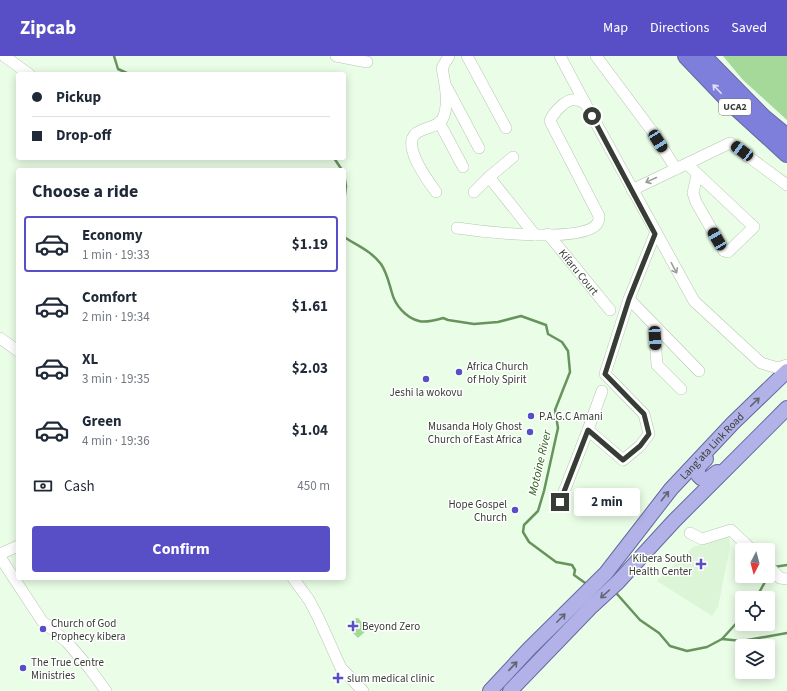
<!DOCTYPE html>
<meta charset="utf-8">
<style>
:root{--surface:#fff;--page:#f2f2f3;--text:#1f2937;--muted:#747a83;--line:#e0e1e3;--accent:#584fc7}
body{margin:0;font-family:"Source Sans 3",sans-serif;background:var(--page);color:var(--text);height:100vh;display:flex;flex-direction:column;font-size:15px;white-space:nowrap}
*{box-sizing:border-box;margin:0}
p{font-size:13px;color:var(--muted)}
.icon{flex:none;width:22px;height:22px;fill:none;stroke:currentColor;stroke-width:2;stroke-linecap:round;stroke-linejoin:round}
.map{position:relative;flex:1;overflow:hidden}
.details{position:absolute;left:16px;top:112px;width:330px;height:412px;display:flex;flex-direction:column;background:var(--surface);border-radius:4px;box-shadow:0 2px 10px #0003}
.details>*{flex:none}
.hud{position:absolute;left:16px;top:16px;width:330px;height:88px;border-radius:4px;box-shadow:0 2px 10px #0003;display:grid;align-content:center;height:88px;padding:0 16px;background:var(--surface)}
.needle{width:26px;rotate:186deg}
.buttons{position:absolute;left:735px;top:487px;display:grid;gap:8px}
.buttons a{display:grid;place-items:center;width:40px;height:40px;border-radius:4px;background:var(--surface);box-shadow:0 2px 10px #0003;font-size:20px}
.end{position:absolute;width:18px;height:18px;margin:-9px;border:5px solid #363d34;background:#fff;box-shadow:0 0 0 2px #fff}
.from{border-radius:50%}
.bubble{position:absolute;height:28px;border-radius:4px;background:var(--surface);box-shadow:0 2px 10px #0003;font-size:13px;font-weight:700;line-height:28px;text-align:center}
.car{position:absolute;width:12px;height:24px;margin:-12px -6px;border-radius:5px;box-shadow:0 0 3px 1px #0007;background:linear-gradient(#222 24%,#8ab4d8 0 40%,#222 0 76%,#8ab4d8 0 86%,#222 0)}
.hud b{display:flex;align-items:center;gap:14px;height:38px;font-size:15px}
.hud b+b{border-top:1px solid var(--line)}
.hud i{width:10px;height:10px;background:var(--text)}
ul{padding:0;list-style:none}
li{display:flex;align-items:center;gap:12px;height:56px;margin:0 8px 6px;padding:0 8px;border:2px solid transparent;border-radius:4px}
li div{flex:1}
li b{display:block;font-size:15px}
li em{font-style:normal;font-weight:700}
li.selected{border-color:var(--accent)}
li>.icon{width:36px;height:36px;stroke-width:1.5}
h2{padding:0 16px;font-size:18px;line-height:48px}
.pay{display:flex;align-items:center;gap:10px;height:44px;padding:0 16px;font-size:15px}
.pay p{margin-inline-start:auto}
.button{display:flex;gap:8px;margin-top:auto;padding:8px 16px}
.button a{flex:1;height:46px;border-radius:4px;background:var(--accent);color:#fff;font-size:16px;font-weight:700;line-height:46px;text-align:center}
header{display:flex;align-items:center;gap:24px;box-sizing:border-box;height:56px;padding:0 20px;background:var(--accent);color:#fff}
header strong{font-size:19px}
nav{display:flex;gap:22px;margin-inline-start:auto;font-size:14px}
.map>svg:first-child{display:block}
</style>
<header>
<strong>Zipcab</strong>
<nav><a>Map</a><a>Directions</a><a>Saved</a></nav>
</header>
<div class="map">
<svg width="787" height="635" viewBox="0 0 787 635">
<rect width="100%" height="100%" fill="#eafde6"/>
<path fill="#ddf5d7" d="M729,480L730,491L718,551L712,560L657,525L693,491Z"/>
<g fill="#a5d999">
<path d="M723,0H787V64L743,24Z"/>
<path d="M358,562L368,573L358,582L350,574V564Z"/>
</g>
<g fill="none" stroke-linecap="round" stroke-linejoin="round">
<g stroke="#67935d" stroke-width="2.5">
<path d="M114,0L118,13L129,18"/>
<path d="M334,102L342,114"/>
<path d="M344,118L346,130L344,146"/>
<path d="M344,181C358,190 371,195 381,208C387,217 389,227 392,237C395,249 406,262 419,265C426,267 436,264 443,262L448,264L474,268L498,266L521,260L546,269L548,278L562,286L568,295L570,316L555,354L558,372L544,435L538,455L524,469L523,476L529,486L556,506L572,509L575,514L574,519L588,529"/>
<path d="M774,511L787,509"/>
<path d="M614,537L617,538L640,564L659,577L670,590L687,595L707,591L722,583L742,561"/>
<path d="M756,542L770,517"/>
<path d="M722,583L742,585L787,577"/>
</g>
<g stroke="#b5c7b0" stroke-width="12">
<g id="minor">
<path d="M4,0L29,18"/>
<path d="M336,0L367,6"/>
<path d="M467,0L506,72"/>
<path d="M560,0L585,47"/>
<path d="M596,0L652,75L676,113"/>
<path d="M446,30L479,92"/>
<path d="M439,66L463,111"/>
<path d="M687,108L754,171L728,196L724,195L696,146L693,137L697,119"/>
<path d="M489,121L535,179"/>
<path d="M632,134L730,87L787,129"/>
<path d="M436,136C428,125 397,84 420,75C427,71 437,71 442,64C450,50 445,27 442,12L449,0"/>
<path d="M474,136L489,121L513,101"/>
<path d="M457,172C477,175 590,189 598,166C599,166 599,160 599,160L550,65C553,57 566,42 576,44C579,44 582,46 585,47L694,245L761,307L778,312L787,309"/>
<path id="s1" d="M548,178L610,254"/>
<path d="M629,243L699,315"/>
<path d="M654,269L657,309L681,333"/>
<path d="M0,282L18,295"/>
<path d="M602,335L588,374L623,404L640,390L649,378L644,358L605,318L629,243L655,178"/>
<path d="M560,446L588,374"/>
<path d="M690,477L702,483L731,474L752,494"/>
<path d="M0,498L18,490"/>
<path d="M0,501L42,565L67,586L90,613L106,635"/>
<path d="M768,510L780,522L787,523"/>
<path d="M293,522L309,544L318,561L341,612L363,635"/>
</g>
</g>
<g stroke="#6568a0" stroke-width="16">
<g id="major">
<path d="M706,403L698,411V419L701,422L707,424L717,416"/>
<path id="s2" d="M490,635L529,593L606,517L671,433L733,367L787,315"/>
<path d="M510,635L592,550L618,526L674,465L787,352"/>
</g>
</g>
<g stroke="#6568a0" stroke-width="18">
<g id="highway">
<path d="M686,0L729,45L787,98"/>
<path d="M703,0L764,62L787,81"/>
</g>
</g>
<use href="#minor" stroke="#fff" stroke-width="11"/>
<use href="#major" stroke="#b2b2e9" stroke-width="14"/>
<use href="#highway" stroke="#7e7fda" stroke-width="16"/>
</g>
<defs><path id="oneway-shaft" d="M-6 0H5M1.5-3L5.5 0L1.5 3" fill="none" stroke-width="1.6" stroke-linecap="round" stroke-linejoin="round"/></defs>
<use stroke="#dfdff6" href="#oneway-shaft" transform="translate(717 33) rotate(-134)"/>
<g stroke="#9a9e9a">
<use href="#oneway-shaft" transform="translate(651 124) rotate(155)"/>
<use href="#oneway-shaft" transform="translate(674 212) rotate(62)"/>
</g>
<g stroke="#616673">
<use href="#oneway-shaft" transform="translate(755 346) rotate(-44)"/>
<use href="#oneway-shaft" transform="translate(665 440) rotate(-52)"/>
<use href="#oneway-shaft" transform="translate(605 538) rotate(138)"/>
<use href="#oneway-shaft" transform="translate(561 562) rotate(-45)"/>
<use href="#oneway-shaft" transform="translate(513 610) rotate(-47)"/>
</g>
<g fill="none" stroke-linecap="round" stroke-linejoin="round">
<path stroke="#363d34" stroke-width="5" d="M560,446L588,374L623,404L640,390L649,378L644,358L605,318L629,243L655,178L592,60"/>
</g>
<g fill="#584fc7" stroke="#fff" stroke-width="1.5">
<circle cx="459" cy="316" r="4"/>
<circle cx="426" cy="323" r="4"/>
<circle cx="531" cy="360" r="4"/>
<circle cx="530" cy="376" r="4"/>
<circle cx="515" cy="454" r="4"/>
<path d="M699 502h4v4h4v4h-4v4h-4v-4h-4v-4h4z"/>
<path d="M351 564h4v4h4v4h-4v4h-4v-4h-4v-4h4z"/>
<circle cx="43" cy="573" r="4"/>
<circle cx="23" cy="612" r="4"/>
<path d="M336 616h4v4h4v4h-4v4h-4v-4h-4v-4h4z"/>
</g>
<g text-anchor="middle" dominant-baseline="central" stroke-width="3" stroke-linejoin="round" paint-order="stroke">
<rect fill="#fff" stroke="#727771" stroke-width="1" x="719" y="43" width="32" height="16" rx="3"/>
<g font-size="10" font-weight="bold" fill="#363d34">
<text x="735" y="51">UCA2</text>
</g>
<g font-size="11" fill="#363d34" stroke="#fff">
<text stroke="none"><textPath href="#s1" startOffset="49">Kifaru Court</textPath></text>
<text stroke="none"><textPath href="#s2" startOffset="331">Lang'ata Link Road</textPath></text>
</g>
<g font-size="11" fill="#363d34" stroke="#fff" text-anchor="start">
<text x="467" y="310">Africa Church<tspan x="467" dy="13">of Holy Spirit</tspan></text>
<text x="426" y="336" text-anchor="middle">Jeshi la wokovu</text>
<text x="539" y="360">P.A.G.C Amani</text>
<text x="522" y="370" text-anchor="end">Musanda Holy Ghost<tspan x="522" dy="13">Church of East Africa</tspan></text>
<text x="507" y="448" text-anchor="end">Hope Gospel<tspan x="507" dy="13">Church</tspan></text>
<text x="692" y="502" text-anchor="end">Kibera South<tspan x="692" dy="13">Health Center</tspan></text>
<text x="51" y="567">Church of God<tspan x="51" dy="13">Prophecy kibera</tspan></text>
<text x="362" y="570">Beyond Zero</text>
<text x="31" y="606">The True Centre<tspan x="31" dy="13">Ministries</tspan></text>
<text x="347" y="622">slum medical clinic</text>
</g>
<g font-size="12" font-style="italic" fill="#286018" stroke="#fff">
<text transform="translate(540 407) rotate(-77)">Motoine River</text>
</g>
</g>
</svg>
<div class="buttons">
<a><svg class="needle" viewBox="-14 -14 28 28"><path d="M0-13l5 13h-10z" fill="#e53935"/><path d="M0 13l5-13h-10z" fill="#747a83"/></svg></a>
<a><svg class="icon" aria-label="locate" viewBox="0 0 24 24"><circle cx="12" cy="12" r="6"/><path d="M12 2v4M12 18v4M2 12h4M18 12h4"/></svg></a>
<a><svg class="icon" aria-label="layers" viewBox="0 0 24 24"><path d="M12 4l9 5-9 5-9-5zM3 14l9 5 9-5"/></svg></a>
</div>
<i class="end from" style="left:592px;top:60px"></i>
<i class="end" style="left:560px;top:446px"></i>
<div class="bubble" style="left:574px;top:432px;width:66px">2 min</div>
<i class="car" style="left:658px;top:85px;rotate:148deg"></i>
<i class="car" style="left:742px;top:95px;rotate:307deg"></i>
<i class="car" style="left:717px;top:183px;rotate:330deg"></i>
<i class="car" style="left:655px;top:282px;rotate:177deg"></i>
<div class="hud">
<b><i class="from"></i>Pickup</b>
<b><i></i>Drop-off</b>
</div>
<section class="details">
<h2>Choose a ride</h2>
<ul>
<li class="selected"><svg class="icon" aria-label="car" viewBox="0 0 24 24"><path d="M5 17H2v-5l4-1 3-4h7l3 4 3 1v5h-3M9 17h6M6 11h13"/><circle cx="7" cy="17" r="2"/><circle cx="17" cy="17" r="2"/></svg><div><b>Economy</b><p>1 min · 19:33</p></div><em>$1.19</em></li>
<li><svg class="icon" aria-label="car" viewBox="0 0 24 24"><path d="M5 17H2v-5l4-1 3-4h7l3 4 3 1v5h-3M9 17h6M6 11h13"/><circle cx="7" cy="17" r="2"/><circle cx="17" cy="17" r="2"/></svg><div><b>Comfort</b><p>2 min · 19:34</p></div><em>$1.61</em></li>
<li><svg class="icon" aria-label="car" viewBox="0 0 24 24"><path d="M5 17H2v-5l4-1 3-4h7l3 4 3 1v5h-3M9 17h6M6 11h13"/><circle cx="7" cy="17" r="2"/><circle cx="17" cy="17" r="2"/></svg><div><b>XL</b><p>3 min · 19:35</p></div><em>$2.03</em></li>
<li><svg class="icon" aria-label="car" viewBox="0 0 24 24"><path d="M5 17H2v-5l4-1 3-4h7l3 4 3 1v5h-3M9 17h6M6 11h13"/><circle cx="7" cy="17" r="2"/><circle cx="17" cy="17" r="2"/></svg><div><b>Green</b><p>4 min · 19:36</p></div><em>$1.04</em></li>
</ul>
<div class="pay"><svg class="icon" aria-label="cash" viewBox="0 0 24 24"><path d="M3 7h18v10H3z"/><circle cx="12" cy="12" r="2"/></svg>Cash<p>450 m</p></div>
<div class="button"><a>Confirm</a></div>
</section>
</div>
